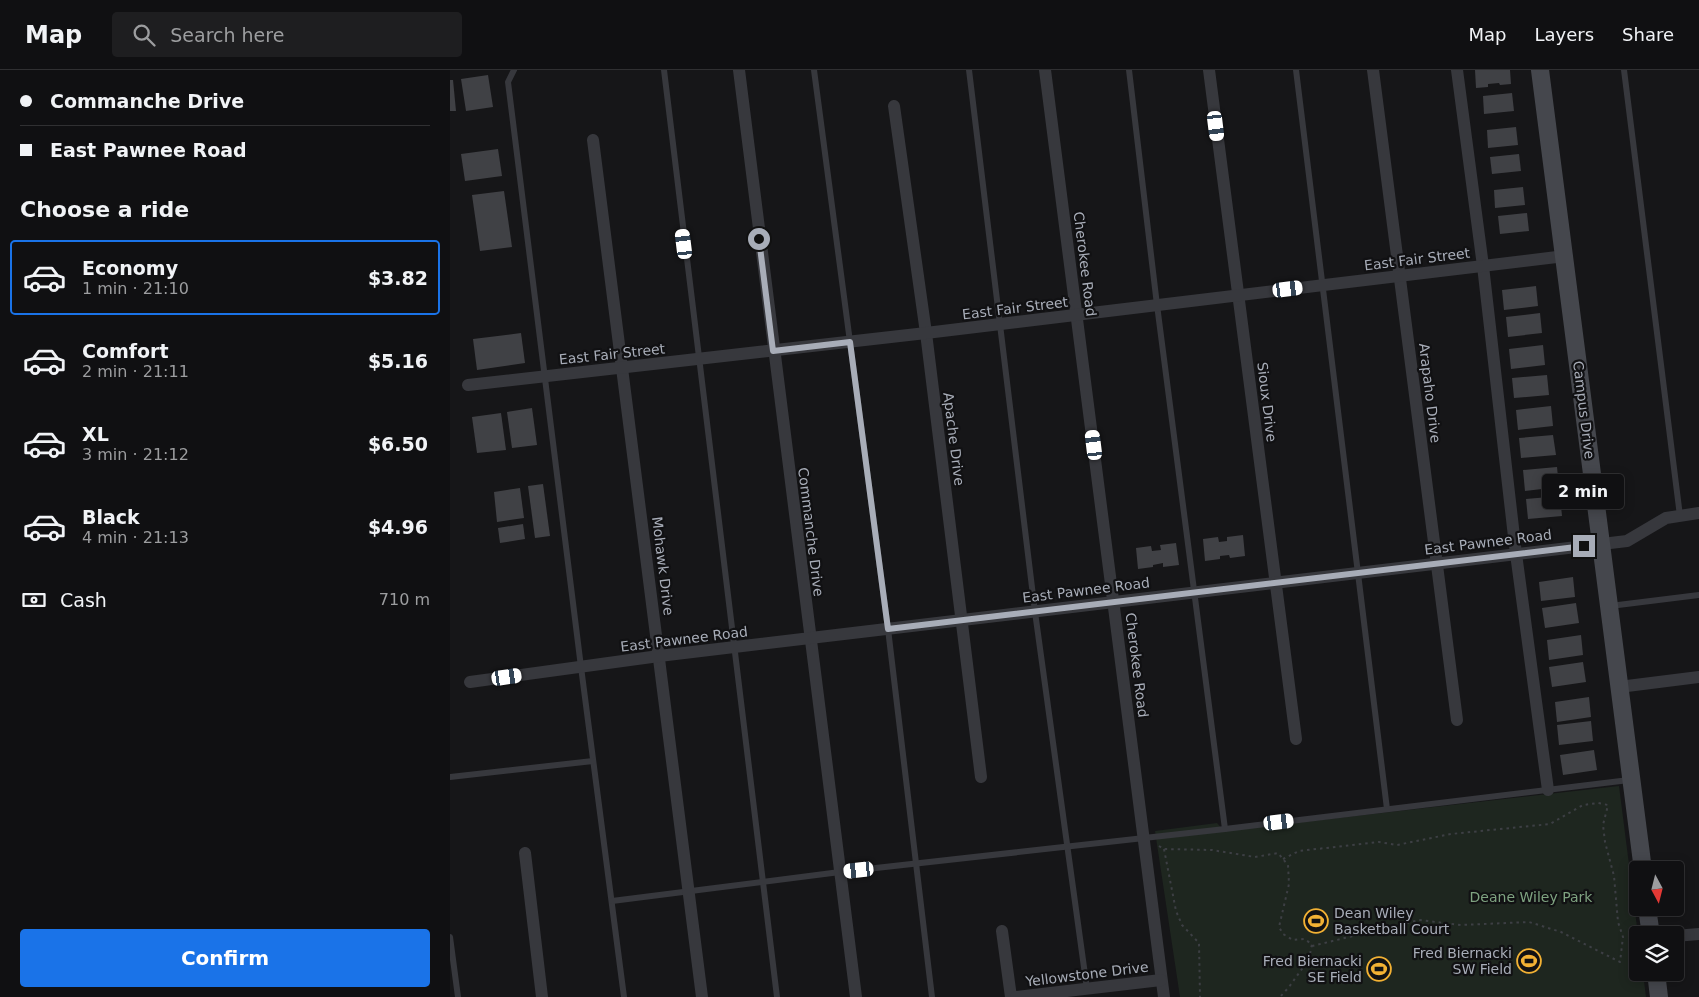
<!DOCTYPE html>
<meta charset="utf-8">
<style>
:root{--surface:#101012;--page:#1e1e20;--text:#f1f3f6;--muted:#9c9d9f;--line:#303032;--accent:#1a73e8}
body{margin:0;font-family:"DejaVu Sans",sans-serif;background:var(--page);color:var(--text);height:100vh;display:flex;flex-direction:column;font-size:19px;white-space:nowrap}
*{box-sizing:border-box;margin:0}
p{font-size:16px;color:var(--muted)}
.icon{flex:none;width:28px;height:28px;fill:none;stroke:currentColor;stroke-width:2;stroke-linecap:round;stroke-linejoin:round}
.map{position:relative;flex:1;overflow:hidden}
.panel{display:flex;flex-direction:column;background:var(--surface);width:450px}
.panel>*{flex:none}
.guide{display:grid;align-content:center;height:110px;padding:0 20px;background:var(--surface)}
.needle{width:32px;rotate:173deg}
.tools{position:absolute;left:1179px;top:791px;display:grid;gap:10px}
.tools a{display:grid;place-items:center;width:55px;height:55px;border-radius:5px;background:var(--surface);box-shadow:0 2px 12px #0003,0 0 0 1px var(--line);font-size:25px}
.end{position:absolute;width:22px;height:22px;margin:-11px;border:6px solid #a8adb8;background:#111;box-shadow:0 0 0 2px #111}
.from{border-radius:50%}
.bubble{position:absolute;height:35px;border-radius:5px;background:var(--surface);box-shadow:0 2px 12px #0003,0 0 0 1px var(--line);font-size:16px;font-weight:700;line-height:35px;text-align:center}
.car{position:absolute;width:15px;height:30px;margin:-15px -8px;border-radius:6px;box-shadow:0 0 4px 1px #0007;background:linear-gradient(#fff 24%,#345 0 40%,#fff 0 76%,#345 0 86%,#fff 0)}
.guide b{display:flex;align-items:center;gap:18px;height:48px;font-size:19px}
.guide b+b{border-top:1px solid var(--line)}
.guide i{width:12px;height:12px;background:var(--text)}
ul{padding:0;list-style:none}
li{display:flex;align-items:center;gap:15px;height:75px;margin:0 10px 8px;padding:0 10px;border:2px solid transparent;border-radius:5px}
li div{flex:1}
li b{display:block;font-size:19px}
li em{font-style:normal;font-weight:700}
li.active{border-color:var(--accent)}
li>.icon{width:45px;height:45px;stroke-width:1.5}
h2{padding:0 20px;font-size:22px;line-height:60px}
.pay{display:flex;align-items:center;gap:12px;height:55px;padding:0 20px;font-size:19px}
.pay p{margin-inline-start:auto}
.primary-button{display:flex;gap:10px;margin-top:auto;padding:10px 20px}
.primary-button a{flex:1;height:58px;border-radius:5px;background:var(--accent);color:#fff;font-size:20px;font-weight:700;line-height:58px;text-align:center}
header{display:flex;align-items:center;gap:30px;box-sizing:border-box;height:70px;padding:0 25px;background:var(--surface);border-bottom:1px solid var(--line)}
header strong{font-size:24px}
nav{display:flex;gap:28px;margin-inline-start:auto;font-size:18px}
.search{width:350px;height:45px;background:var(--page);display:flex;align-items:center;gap:12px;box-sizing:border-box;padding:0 18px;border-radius:5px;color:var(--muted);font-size:19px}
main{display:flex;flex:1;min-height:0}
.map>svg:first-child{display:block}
</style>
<header>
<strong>Map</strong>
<div class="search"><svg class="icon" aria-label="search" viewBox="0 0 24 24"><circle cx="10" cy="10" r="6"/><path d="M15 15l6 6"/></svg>Search here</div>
<nav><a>Map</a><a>Layers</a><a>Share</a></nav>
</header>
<main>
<section class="panel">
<div class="guide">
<b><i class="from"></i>Commanche Drive</b>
<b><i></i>East Pawnee Road</b>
</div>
<h2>Choose a ride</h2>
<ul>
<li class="active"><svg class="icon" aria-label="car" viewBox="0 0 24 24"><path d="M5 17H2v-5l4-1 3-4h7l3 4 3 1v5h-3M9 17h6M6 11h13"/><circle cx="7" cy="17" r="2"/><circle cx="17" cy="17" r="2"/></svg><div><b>Economy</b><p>1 min · 21:10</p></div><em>$3.82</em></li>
<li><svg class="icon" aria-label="car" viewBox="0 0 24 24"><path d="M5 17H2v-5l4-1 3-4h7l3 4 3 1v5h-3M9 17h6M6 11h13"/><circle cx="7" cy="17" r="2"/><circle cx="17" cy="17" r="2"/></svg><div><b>Comfort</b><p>2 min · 21:11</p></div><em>$5.16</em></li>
<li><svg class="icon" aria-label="car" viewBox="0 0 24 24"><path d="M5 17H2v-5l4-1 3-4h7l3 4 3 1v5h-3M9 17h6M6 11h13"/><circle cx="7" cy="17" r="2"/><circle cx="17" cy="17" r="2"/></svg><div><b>XL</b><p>3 min · 21:12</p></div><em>$6.50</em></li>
<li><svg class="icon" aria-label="car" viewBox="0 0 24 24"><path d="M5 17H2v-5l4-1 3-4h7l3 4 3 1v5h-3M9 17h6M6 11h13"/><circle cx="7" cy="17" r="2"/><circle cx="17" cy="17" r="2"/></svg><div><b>Black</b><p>4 min · 21:13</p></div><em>$4.96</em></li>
</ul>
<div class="pay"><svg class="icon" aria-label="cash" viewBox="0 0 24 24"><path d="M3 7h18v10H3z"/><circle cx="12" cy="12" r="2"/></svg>Cash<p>710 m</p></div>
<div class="primary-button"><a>Confirm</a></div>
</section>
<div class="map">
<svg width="1249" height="927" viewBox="0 0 1249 927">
<rect width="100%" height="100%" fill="#161618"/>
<path fill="#1e261f" d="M1169,716L1188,865V902L1193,903L1196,927H730L705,761L767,753L774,761Z"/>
<g fill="#404145">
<path d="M1025,0H1060L1061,14L1050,15L1049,13L1038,14V17L1026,18Z"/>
<path d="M38,5L43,37L16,41L11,9Z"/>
<path d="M0,10H3L6,41H0Z"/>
<path d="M1062,23L1064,41L1034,44L1033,26Z"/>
<path d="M1066,57L1068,75L1038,78L1037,60Z"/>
<path d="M48,79L52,106L15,111L11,84Z"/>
<path d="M1069,84L1071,101L1042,104L1040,87Z"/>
<path d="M1073,117L1075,135L1045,138L1044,120Z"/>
<path d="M54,121L62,177L30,181L22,125Z"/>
<path d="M1077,143L1079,161L1050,164L1048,146Z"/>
<path d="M1086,216L1088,236L1054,240L1052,220Z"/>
<path d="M1090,243L1092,263L1058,267L1056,247Z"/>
<path d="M71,263L75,293L27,300L23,269Z"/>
<path d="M1093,275L1095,295L1061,299L1059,279Z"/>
<path d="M1097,305L1099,325L1064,328L1062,308Z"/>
<path d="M1101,336L1103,356L1068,360L1066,340Z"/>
<path d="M82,338L87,375L62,378L57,342Z"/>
<path d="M51,343L56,380L27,383L22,347Z"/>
<path d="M1103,365L1106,385L1071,388L1069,368Z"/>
<path d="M1107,397L1109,417L1075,421L1073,400Z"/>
<path d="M93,414L100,466L85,468L78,416Z"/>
<path d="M70,418L74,448L47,452L44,422Z"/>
<path d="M1110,426L1112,446L1078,449L1076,429Z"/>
<path d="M73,454L75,469L50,473L48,458Z"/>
<path d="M793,465L795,486L780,488L779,485L770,486V489L755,491L753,469L768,467L769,472L777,471V467Z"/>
<path d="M726,473L729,495L713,497V493L703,495V497L688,499L686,478L701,476L702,481L711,480L710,475Z"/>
<path d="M1123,507L1125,527L1091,531L1089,512Z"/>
<path d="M1126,533L1129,553L1095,558L1092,538Z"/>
<path d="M1131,565L1133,585L1099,590L1097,570Z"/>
<path d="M1133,592L1136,612L1102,617L1099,597Z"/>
<path d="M1139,627L1141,647L1107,652L1105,632Z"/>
<path d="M1141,651L1143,671L1109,675L1107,655Z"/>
<path d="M1144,680L1147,700L1113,705L1110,685Z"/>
</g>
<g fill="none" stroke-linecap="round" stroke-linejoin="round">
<g stroke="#3d3f44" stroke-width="2" stroke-dasharray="2.5 4" stroke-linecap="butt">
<path d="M709,776L714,779L762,780L805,787L828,783L838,795L839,814L829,857L833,864L843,870L854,869L862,874L859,889L839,917L830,927"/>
<path d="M714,779L726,841L732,855L749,873L750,927"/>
<path d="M833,789L849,781L929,772L947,775L1001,764L1100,754L1133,735L1148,733L1158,735L1153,755L1155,772L1164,806L1168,852L1173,867L1170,892L1111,862L1079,852L1011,855L969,850L862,876"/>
</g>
<g stroke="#37383d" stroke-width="6">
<path d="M64,0L58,12L131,597L174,927"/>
<path d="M214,0L327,927"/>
<path d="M364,0L438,559L482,927"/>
<path d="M519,0L585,542L637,919"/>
<path d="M679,0L707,235L775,759"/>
<path d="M846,0C875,246 908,492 937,739"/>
<path d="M1174,0L1230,446"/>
<path d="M1160,536L1249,525"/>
<path d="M0,707L143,691"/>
<path d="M162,831L390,802L775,759L1179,710"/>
<path d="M0,867L8,927"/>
</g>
<g stroke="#37383d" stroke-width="12">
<path d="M289,0L406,927"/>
<path d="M595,0L714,927"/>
<path d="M759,0L846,669"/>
<path d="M923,0L1007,650"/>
<path d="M1007,0L1033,196L1066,484L1098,720"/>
<path d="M444,36L476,263L531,707"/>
<path d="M143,70L252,927"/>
<path d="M18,315L476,263L1115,186"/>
<path d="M20,612L209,586L1177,471L1216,448L1249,443"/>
<path d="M1169,617L1249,607"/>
<path d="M75,783L92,927"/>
<path d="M552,861L561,927"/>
<path d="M1225,866L1249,864"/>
<path d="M566,927L711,910"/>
</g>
<g stroke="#45474d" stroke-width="18">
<path d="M1090,0L1193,800"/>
<path d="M1197,838L1201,865"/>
<path d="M1206,902L1209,927"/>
</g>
</g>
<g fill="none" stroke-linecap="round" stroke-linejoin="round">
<path stroke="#a8adb8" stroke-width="6" d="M309,169L323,281L400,272L438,559L1134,476"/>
</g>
<defs>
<g id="stadium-ring" transform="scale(1.25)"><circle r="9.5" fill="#111113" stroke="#f2b134" stroke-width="1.5"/><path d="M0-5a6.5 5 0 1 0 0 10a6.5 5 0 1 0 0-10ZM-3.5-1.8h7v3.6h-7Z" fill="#f2b134"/></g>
</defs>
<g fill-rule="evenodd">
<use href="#stadium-ring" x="866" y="851"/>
<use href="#stadium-ring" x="1079" y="891"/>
<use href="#stadium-ring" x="929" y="899"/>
</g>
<g text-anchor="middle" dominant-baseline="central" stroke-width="4.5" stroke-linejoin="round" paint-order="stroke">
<g font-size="14" fill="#a8adb8" stroke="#111113">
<text transform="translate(967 189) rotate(-7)">East Fair Street</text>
<text transform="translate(635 194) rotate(83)">Cherokee Road</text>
<text transform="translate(565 238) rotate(-7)">East Fair Street</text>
<text transform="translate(162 284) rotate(-6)">East Fair Street</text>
<text transform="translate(980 323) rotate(83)">Arapaho Drive</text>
<text transform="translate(817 332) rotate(83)">Sioux Drive</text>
<text transform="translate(1134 340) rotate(83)">Campus Drive</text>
<text transform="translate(504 369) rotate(83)">Apache Drive</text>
<text transform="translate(361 462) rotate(83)">Commanche Drive</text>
<text transform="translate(1038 472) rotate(-7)">East Pawnee Road</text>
<text transform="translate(213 496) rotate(83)">Mohawk Drive</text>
<text transform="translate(636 520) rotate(-7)">East Pawnee Road</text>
<text transform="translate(234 569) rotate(-7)">East Pawnee Road</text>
<text transform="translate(687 595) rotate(83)">Cherokee Road</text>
<text transform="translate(637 904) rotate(-7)">Yellowstone Drive</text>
</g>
<g font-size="14" fill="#7fa381" stroke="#111113">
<text x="1081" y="827">Deane Wiley Park</text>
</g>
<g font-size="14" fill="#a8adb8" stroke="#111113" text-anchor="end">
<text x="884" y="843" text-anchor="start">Dean Wiley<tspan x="884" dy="16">Basketball Court</tspan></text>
<text x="1062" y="883">Fred Biernacki<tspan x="1062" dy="16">SW Field</tspan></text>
<text x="912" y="891">Fred Biernacki<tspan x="912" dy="16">SE Field</tspan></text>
</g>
</g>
</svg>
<div class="tools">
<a><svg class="needle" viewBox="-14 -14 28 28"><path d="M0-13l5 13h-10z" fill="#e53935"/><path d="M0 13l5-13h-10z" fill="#9c9d9f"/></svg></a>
<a><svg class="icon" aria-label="layers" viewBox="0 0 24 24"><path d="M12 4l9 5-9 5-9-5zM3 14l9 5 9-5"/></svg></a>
</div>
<i class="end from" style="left:309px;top:169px"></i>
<i class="end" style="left:1134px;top:476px"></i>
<div class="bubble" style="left:1092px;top:404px;width:82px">2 min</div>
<i class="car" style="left:766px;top:56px;rotate:173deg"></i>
<i class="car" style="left:234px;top:174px;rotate:353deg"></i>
<i class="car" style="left:838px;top:219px;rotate:83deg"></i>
<i class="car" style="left:644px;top:375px;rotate:353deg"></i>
<i class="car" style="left:57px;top:607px;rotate:82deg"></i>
<i class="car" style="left:829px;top:752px;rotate:83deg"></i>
<i class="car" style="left:409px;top:800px;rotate:264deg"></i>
</div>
</main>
